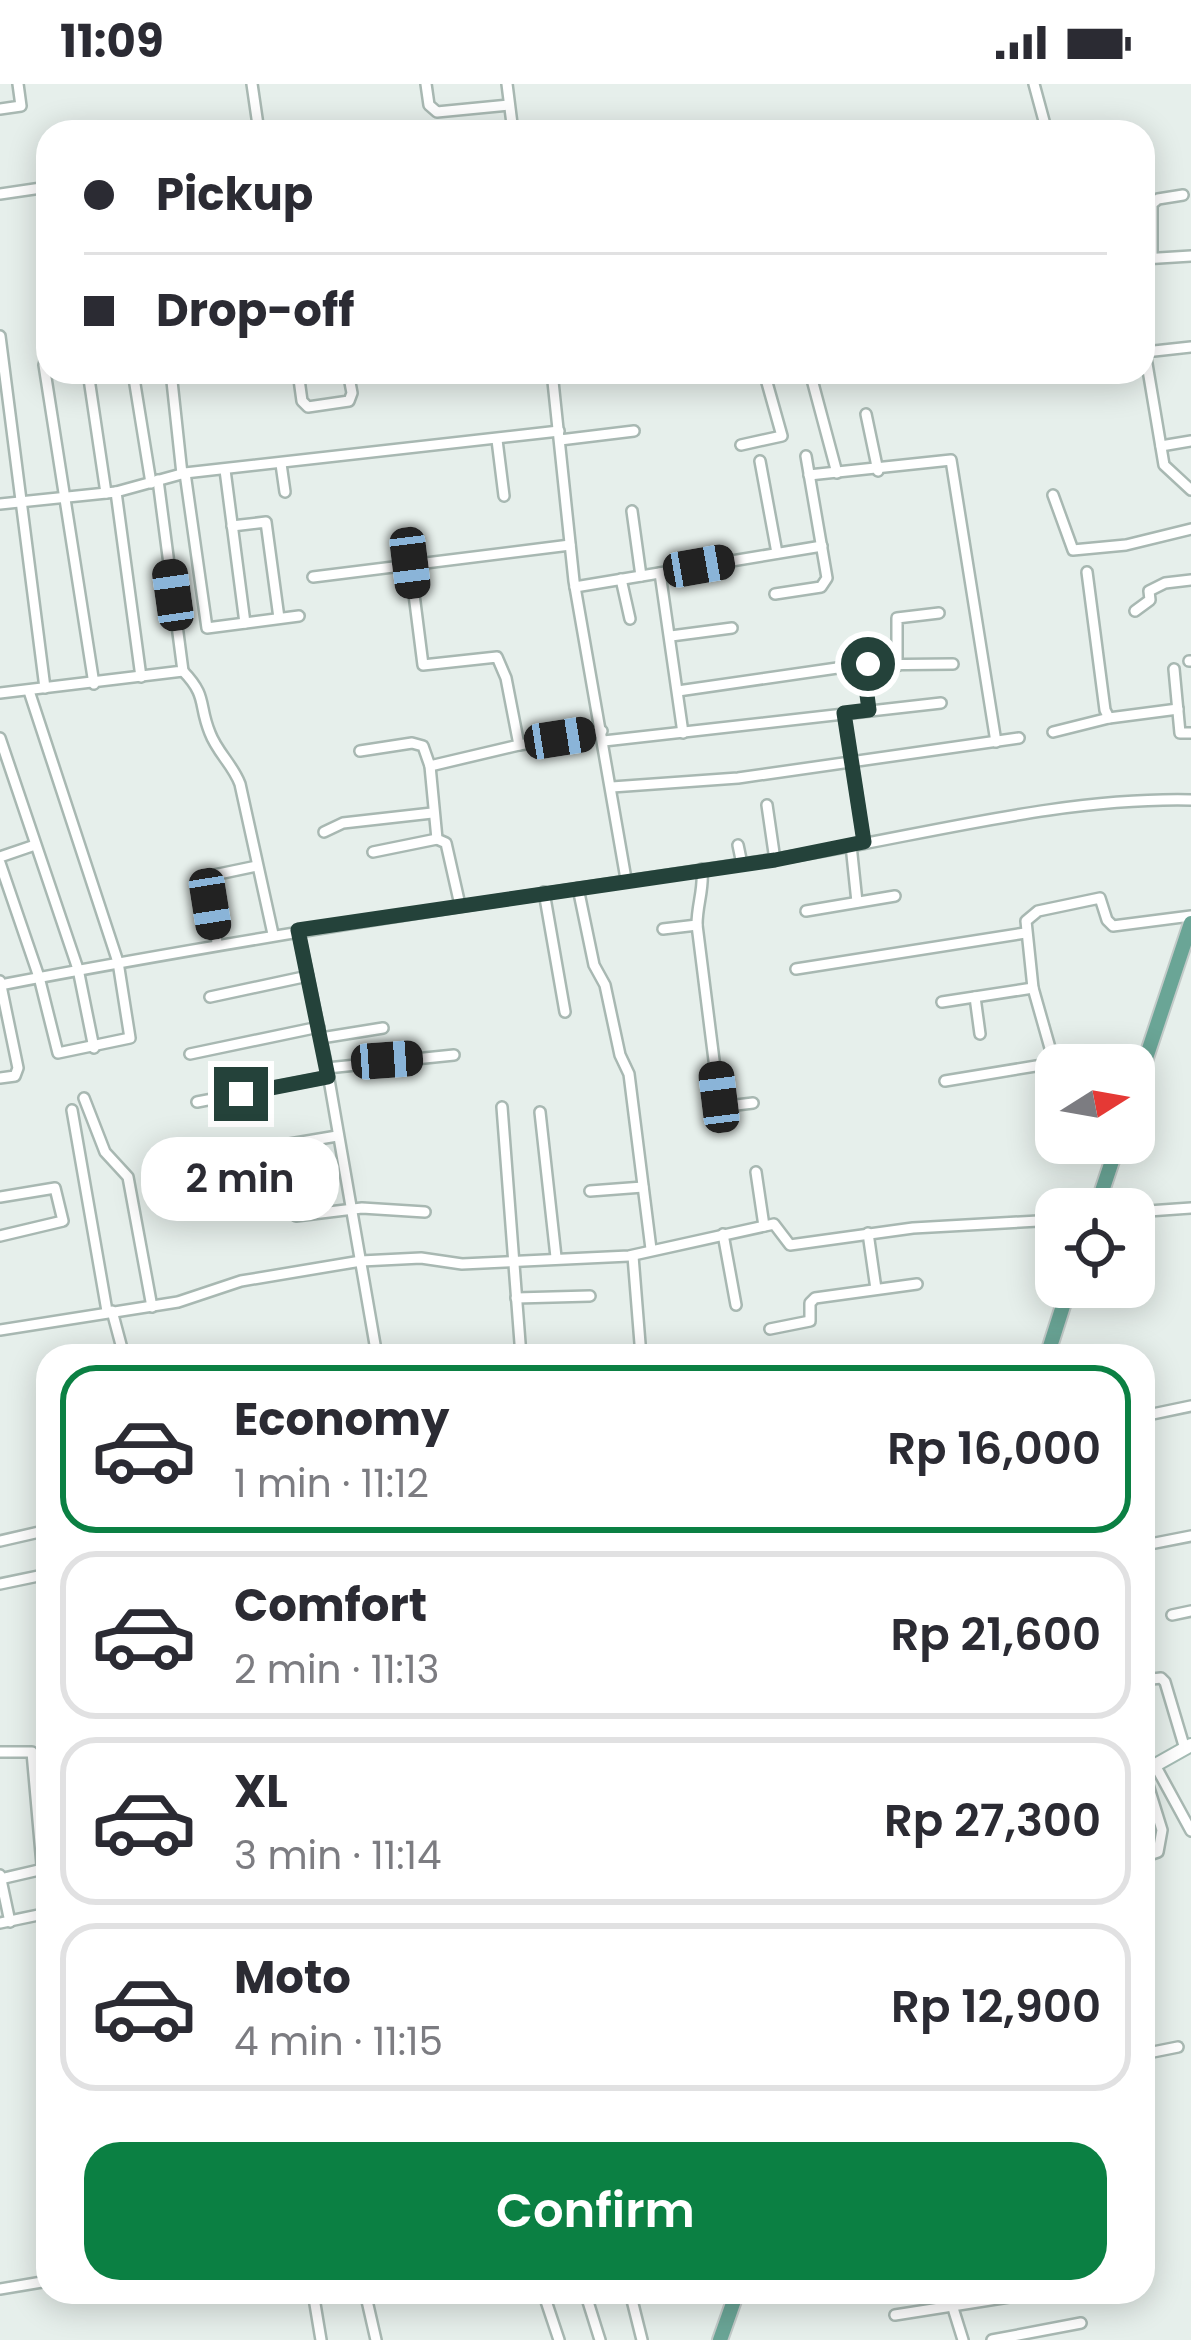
<!DOCTYPE html>
<meta charset="utf-8">
<style>
:root{--surface:#fff;--page:#f2f2f3;--text:#2b2b33;--muted:#7c7c81;--line:#e1e1e2;--accent:#0b8043}
body{margin:0;font-family:Poppins,sans-serif;background:var(--page);color:var(--text);height:100vh;display:flex;flex-direction:column;font-size:45px;white-space:nowrap}
*{box-sizing:border-box;margin:0}
p{font-size:39px;color:var(--muted)}
.icon{flex:none;width:66px;height:66px;fill:none;stroke:currentColor;stroke-width:2;stroke-linecap:round;stroke-linejoin:round}
.map{position:relative;flex:1;overflow:hidden}
.side{position:absolute;left:36px;top:1260px;width:1119px;height:960px;display:flex;flex-direction:column;background:var(--surface);border-radius:36px;box-shadow:0 6px 30px #0003}
.side>*{flex:none}
.hud{position:absolute;left:36px;top:36px;width:1119px;height:264px;border-radius:36px;box-shadow:0 6px 30px #0003;display:grid;align-content:center;height:264px;padding:0 48px;background:var(--surface)}
.needle{width:78px;rotate:79deg}
.buttons{position:absolute;left:1035px;top:960px;display:grid;gap:24px}
.buttons a{display:grid;place-items:center;width:120px;height:120px;border-radius:24px;background:var(--surface);box-shadow:0 6px 30px #0003;font-size:60px}
.end{position:absolute;width:54px;height:54px;margin:-27px;border:15px solid #24423a;background:#fff;box-shadow:0 0 0 6px #fff}
.from{border-radius:50%}
.bubble{position:absolute;height:84px;border-radius:36px;background:var(--surface);box-shadow:0 6px 30px #0003;font-size:39px;font-weight:600;line-height:84px;text-align:center}
.car{position:absolute;width:36px;height:72px;margin:-36px -18px;border-radius:15px;box-shadow:0 0 9px 3px #0007;background:linear-gradient(#222 24%,#8ab4d8 0 40%,#222 0 76%,#8ab4d8 0 86%,#222 0)}
.hud b{display:flex;align-items:center;gap:42px;height:114px;font-size:45px}
.hud b+b{border-top:3px solid var(--line)}
.hud i{width:30px;height:30px;background:var(--text)}
ul{padding:21px 0 0;list-style:none}
li{display:flex;align-items:center;gap:36px;height:168px;margin:0 24px 18px;padding:0 24px;border:6px solid var(--line);border-radius:36px}
li div{flex:1}
li b{display:block;font-size:45px}
li em{font-style:normal;font-weight:600}
li.selected{border-color:var(--accent)}
li>.icon{width:108px;height:108px;stroke-width:1.5}
.primary-button{display:flex;gap:24px;margin-top:auto;padding:24px 48px}
.primary-button a{flex:1;height:138px;border-radius:36px;background:var(--accent);color:#fff;font-size:48px;font-weight:600;line-height:138px;text-align:center}
.status{display:flex;justify-content:space-between;align-items:center;height:84px;padding:0 60px;background:var(--surface);direction:ltr}
.status svg{height:33px;fill:currentColor}
.map>svg:first-child{display:block}
</style>
<div class="status"><b>11:09</b><svg viewBox="0 0 49 12"><path d="M0 12V9h3v3zM5 12V6h3v6zM10 12V3h3v9zM15 12V0h3v12zM26 1h20v11H26zM47 4h2v5h-2z"/></svg></div>
<div class="map">
<svg width="1191" height="2256" viewBox="0 0 1191 2256">
<rect width="100%" height="100%" fill="#e6efeb"/>
<g fill="none" stroke-linecap="round" stroke-linejoin="round">
<g stroke="#a8b8b2" stroke-width="14">
<g id="minor">
<path d="M252,0L259,48"/>
<path d="M426,0L429,21L437,28L509,21"/>
<path d="M507,0L513,48"/>
<path d="M1034,0L1047,48"/>
<path d="M0,25L21,22L18,0"/>
<path d="M0,110L48,103"/>
<path d="M1152,174V120L1158,115L1183,111"/>
<path d="M1143,175L1191,172"/>
<path d="M0,252L45,604"/>
<path d="M1143,258L1145,268L1191,263"/>
<path d="M48,266L44,281L94,600"/>
<path d="M1145,268L1164,381L1191,406"/>
<path d="M88,288L106,409"/>
<path d="M133,288L151,399"/>
<path d="M171,288L182,390"/>
<path d="M298,288L302,317L308,323L349,317L352,309L348,288"/>
<path d="M552,288L574,497L626,795"/>
<path d="M810,288L837,389"/>
<path d="M866,330L878,387"/>
<path d="M497,356L504,412"/>
<path d="M560,356L634,347"/>
<path d="M741,361L782,352L764,288"/>
<path d="M1161,362L1191,357"/>
<path d="M760,377L777,469"/>
<path d="M281,380L285,408"/>
<path d="M225,386L245,539"/>
<path d="M185,389L207,544L299,532"/>
<path d="M809,391L951,376L996,658"/>
<path d="M116,408L141,593"/>
<path d="M1053,411L1073,466L1126,461L1191,445"/>
<path d="M0,420L116,408L185,389L559,347"/>
<path d="M632,427L641,492"/>
<path d="M232,442L266,438L279,534"/>
<path d="M410,479L423,581L497,573L506,594L519,661L430,682"/>
<path d="M1087,488L1105,626L1109,634"/>
<path d="M660,489L683,649"/>
<path d="M313,493L570,461"/>
<path d="M621,495L630,535"/>
<path d="M575,503L822,462"/>
<path d="M775,510L821,503L827,494L806,372"/>
<path d="M1135,527L1150,516L1149,507L1165,499L1191,496"/>
<path d="M671,552L732,544"/>
<path d="M1189,577H1191"/>
<path d="M863,580L869,626"/>
<path d="M897,582V534L939,529"/>
<path d="M1174,585L1180,649H1191"/>
<path d="M183,587C208,613 198,620 210,649C217,668 233,681 240,700L273,850"/>
<path d="M678,607L858,581L953,580"/>
<path d="M0,609L183,587L158,396"/>
<path d="M844,629L864,758"/>
<path d="M1053,648L1109,634L1178,625"/>
<path d="M0,654L78,885L94,964"/>
<path d="M604,657L941,619"/>
<path d="M519,661L602,647"/>
<path d="M360,667L412,659L423,662L430,682L437,755L446,759L460,821"/>
<path d="M612,703L738,694L1019,654"/>
<path d="M767,721L775,776"/>
<path d="M324,748L343,739L432,729"/>
<path d="M738,761L742,780"/>
<path d="M851,761L857,818"/>
<path d="M373,768L437,755"/>
<path d="M0,773L35,761"/>
<path d="M0,779L39,893L58,969L130,954L118,878L29,607"/>
<path d="M702,785C704,806 697,820 697,841L719,1016L728,1022L753,1019"/>
<path d="M578,804L594,881L605,901L620,971L629,990L651,1165"/>
<path d="M544,808L565,928"/>
<path d="M806,827L895,812"/>
<path d="M663,845L697,841"/>
<path d="M298,846L327,984L377,1272"/>
<path d="M217,859L209,792L257,782"/>
<path d="M796,885L1025,849"/>
<path d="M0,897L18,984L15,992L0,994"/>
<path d="M0,901C256,852 512,814 770,776C907,756 1052,713 1191,716"/>
<path d="M210,913L308,892"/>
<path d="M975,913L980,950"/>
<path d="M942,918L1033,904"/>
<path d="M321,954L383,944"/>
<path d="M190,970L319,943"/>
<path d="M327,984L454,971"/>
<path d="M1056,985L1033,904L1026,837L1038,827L1100,814L1107,836L1113,842L1191,832"/>
<path d="M945,997L1054,979"/>
<path d="M84,1014L105,1068L128,1093L152,1223"/>
<path d="M197,1018L328,993"/>
<path d="M502,1023L521,1272"/>
<path d="M72,1026L107,1227"/>
<path d="M540,1028L556,1173"/>
<path d="M260,1065L337,1052"/>
<path d="M756,1088L764,1142"/>
<path d="M590,1107L643,1103"/>
<path d="M0,1113L55,1104L63,1137L0,1152"/>
<path d="M1134,1128L1191,1124"/>
<path d="M296,1132L362,1124L425,1128"/>
<path d="M868,1149L876,1205"/>
<path d="M723,1150L736,1221"/>
<path d="M633,1172L641,1272"/>
<path d="M516,1214L590,1212"/>
<path d="M112,1227L124,1272"/>
<path d="M770,1245L810,1237V1219L815,1214L917,1200"/>
<path d="M0,1246L178,1218L241,1197L361,1177L421,1174L462,1180L629,1172L774,1140L790,1161L913,1144L1056,1136"/>
<path d="M1143,1332L1191,1322"/>
<path d="M0,1457L48,1446"/>
<path d="M1145,1461L1191,1452"/>
<path d="M0,1500L48,1490"/>
<path d="M1172,1531L1191,1527"/>
<path d="M1143,1596L1161,1594L1165,1598L1185,1665"/>
<path d="M0,1668H32L42,1781L39,1786L0,1795"/>
<path d="M1155,1681L1191,1747"/>
<path d="M1143,1773L1158,1768L1162,1746L1144,1688"/>
<path d="M0,1791L10,1838"/>
<path d="M0,1839L48,1829"/>
<path d="M1143,1915H1144"/>
<path d="M1143,1970L1178,1963"/>
<path d="M0,2205L48,2197"/>
<path d="M313,2208L321,2256"/>
<path d="M365,2208L376,2256"/>
<path d="M543,2208L559,2256"/>
<path d="M585,2208L600,2256"/>
<path d="M630,2208L642,2256"/>
<path d="M948,2208L963,2256"/>
<path d="M895,2231L1042,2208"/>
<path d="M992,2256L1081,2239"/>
</g>
</g>
<g stroke="#a4bbb3" stroke-width="16">
<path id="secondary" d="M1143,1688L1191,1661"/>
</g>
<g stroke="#c2cac8" stroke-width="18">
<g id="primary">
<path d="M1134,1010L1191,839"/>
<path d="M1096,1125L1118,1059"/>
<path d="M1047,1272L1069,1203"/>
<path d="M720,2256L737,2208"/>
</g>
</g>
<use href="#minor" stroke="#fff" stroke-width="9"/>
<use href="#secondary" stroke="#fff" stroke-width="12"/>
<use href="#primary" stroke="#6aa596" stroke-width="14"/>
</g>
<g fill="none" stroke-linecap="round" stroke-linejoin="round">
<path stroke="#24423a" stroke-width="15" d="M241,1010L328,993L298,846L775,776L864,758L844,629L869,626L863,580H868"/>
</g>
</svg>
<div class="buttons">
<a><svg class="needle" viewBox="-14 -14 28 28"><path d="M0-13l5 13h-10z" fill="#e53935"/><path d="M0 13l5-13h-10z" fill="#7c7c81"/></svg></a>
<a><svg class="icon" aria-label="locate" viewBox="0 0 24 24"><circle cx="12" cy="12" r="6"/><path d="M12 2v4M12 18v4M2 12h4M18 12h4"/></svg></a>
</div>
<i class="end from" style="left:868px;top:580px"></i>
<i class="end" style="left:241px;top:1010px"></i>
<div class="bubble" style="left:141px;top:1053px;width:198px">2 min</div>
<i class="car" style="left:410px;top:479px;rotate:173deg"></i>
<i class="car" style="left:699px;top:482px;rotate:80deg"></i>
<i class="car" style="left:173px;top:511px;rotate:352deg"></i>
<i class="car" style="left:560px;top:654px;rotate:81deg"></i>
<i class="car" style="left:210px;top:820px;rotate:171deg"></i>
<i class="car" style="left:387px;top:976px;rotate:86deg"></i>
<i class="car" style="left:719px;top:1013px;rotate:353deg"></i>
<div class="hud">
<b><i class="from"></i>Pickup</b>
<b><i></i>Drop-off</b>
</div>
<section class="side">
<ul>
<li class="selected"><svg class="icon" aria-label="car" viewBox="0 0 24 24"><path d="M5 17H2v-5l4-1 3-4h7l3 4 3 1v5h-3M9 17h6M6 11h13"/><circle cx="7" cy="17" r="2"/><circle cx="17" cy="17" r="2"/></svg><div><b>Economy</b><p>1 min · 11:12</p></div><em>Rp 16,000</em></li>
<li><svg class="icon" aria-label="car" viewBox="0 0 24 24"><path d="M5 17H2v-5l4-1 3-4h7l3 4 3 1v5h-3M9 17h6M6 11h13"/><circle cx="7" cy="17" r="2"/><circle cx="17" cy="17" r="2"/></svg><div><b>Comfort</b><p>2 min · 11:13</p></div><em>Rp 21,600</em></li>
<li><svg class="icon" aria-label="car" viewBox="0 0 24 24"><path d="M5 17H2v-5l4-1 3-4h7l3 4 3 1v5h-3M9 17h6M6 11h13"/><circle cx="7" cy="17" r="2"/><circle cx="17" cy="17" r="2"/></svg><div><b>XL</b><p>3 min · 11:14</p></div><em>Rp 27,300</em></li>
<li><svg class="icon" aria-label="car" viewBox="0 0 24 24"><path d="M5 17H2v-5l4-1 3-4h7l3 4 3 1v5h-3M9 17h6M6 11h13"/><circle cx="7" cy="17" r="2"/><circle cx="17" cy="17" r="2"/></svg><div><b>Moto</b><p>4 min · 11:15</p></div><em>Rp 12,900</em></li>
</ul>
<div class="primary-button"><a>Confirm</a></div>
</section>
</div>
